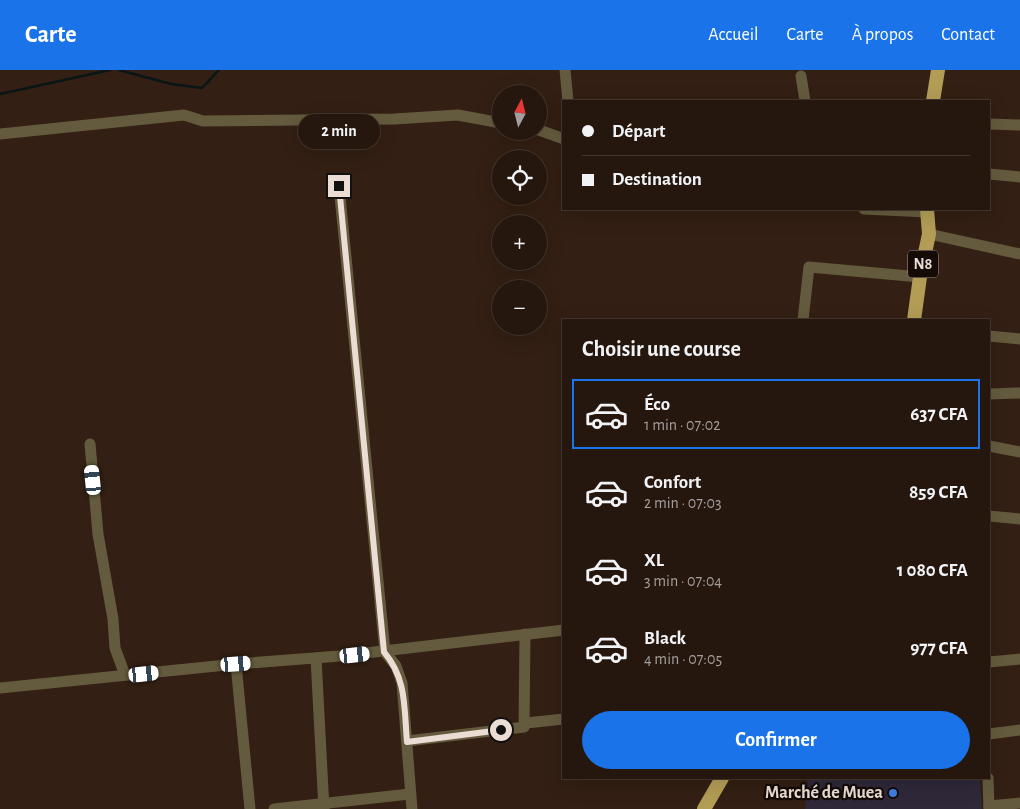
<!DOCTYPE html>
<html lang="fr">
<meta charset="utf-8">
<style>
:root{--surface:#26170e;--page:#32241c;--text:#f1f3f6;--muted:#a49f9e;--line:#42362e;--accent:#1a73e8}
body{margin:0;font-family:"Alegreya Sans",sans-serif;background:var(--page);color:var(--text);height:100vh;display:flex;flex-direction:column;font-size:19px;white-space:nowrap}
*{box-sizing:border-box;margin:0}
p{font-size:16px;color:var(--muted)}
.icon{flex:none;width:28px;height:28px;fill:none;stroke:currentColor;stroke-width:2;stroke-linecap:round;stroke-linejoin:round}
.map{position:relative;flex:1;overflow:hidden}
.panel{position:absolute;left:562px;top:249px;width:428px;height:460px;display:flex;flex-direction:column;background:var(--surface);border-radius:0px;box-shadow:0 5px 20px #0002,0 0 0 1px var(--line)}
.panel>*{flex:none}
.guide{position:absolute;left:562px;top:30px;width:428px;height:110px;border-radius:0px;box-shadow:0 5px 20px #0002,0 0 0 1px var(--line);display:grid;align-content:center;height:110px;padding:0 20px;background:var(--surface)}
.needle{width:32px;rotate:7deg}
.controls{position:absolute;left:492px;top:15px;display:grid;gap:10px}
.controls a{display:grid;place-items:center;width:55px;height:55px;border-radius:50%;background:var(--surface);box-shadow:0 5px 20px #0002,0 0 0 1px var(--line);font-size:25px}
.end{position:absolute;width:22px;height:22px;margin:-11px;border:6px solid #ebdcd4;background:#111;box-shadow:0 0 0 2px #111}
.from{border-radius:50%}
.bubble{position:absolute;height:35px;border-radius:18px;background:var(--surface);box-shadow:0 5px 20px #0002,0 0 0 1px var(--line);font-size:16px;font-weight:600;line-height:35px;text-align:center}
.car{position:absolute;width:15px;height:30px;margin:-15px -8px;border-radius:6px;box-shadow:0 0 4px 1px #0007;background:linear-gradient(#fff 24%,#345 0 40%,#fff 0 76%,#345 0 86%,#fff 0)}
.guide b{display:flex;align-items:center;gap:18px;height:48px;font-size:19px}
.guide b+b{border-top:1px solid var(--line)}
.guide i{width:12px;height:12px;background:var(--text)}
ul{padding:0;list-style:none}
li{display:flex;align-items:center;gap:15px;height:70px;margin:0 10px 8px;padding:0 10px;border:2px solid transparent;border-radius:0px}
li div{flex:1}
li b{display:block;font-size:19px}
li em{font-style:normal;font-weight:600}
li.current{border-color:var(--accent)}
li>.icon{width:45px;height:45px;stroke-width:1.5}
h2{padding:0 20px;font-size:22px;line-height:60px}
.cta{display:flex;gap:10px;margin-top:auto;padding:10px 20px}
.cta a{flex:1;height:58px;border-radius:30px;background:var(--accent);color:#fff;font-size:20px;font-weight:600;line-height:58px;text-align:center}
header{display:flex;align-items:center;gap:30px;box-sizing:border-box;height:70px;padding:0 25px;background:var(--accent);color:#fff}
header strong{font-size:24px}
nav{display:flex;gap:28px;margin-inline-start:auto;font-size:18px}
.map>svg:first-child{display:block}
</style>
<header>
<strong>Carte</strong>
<nav><a>Accueil</a><a>Carte</a><a>À propos</a><a>Contact</a></nav>
</header>
<div class="map">
<svg width="1020" height="739" viewBox="0 0 1020 739">
<rect width="100%" height="100%" fill="#331f13"/>
<path fill="#2e2839" d="M808,708H980L982,739H805Z"/>
<g fill="none" stroke-linecap="round" stroke-linejoin="round">
<g stroke="#081617" stroke-width="2.5">
<path d="M119,0L171,14L202,18L219,0"/>
<path d="M0,24L110,0"/>
</g>
<g stroke="#645b3e" stroke-width="11">
<path d="M565,0L568,31"/>
<path d="M801,6L805,31"/>
<path d="M989,54L1020,55"/>
<path d="M539,60L564,69"/>
<path d="M0,64L184,45L203,51L394,49L458,45L501,53"/>
<path d="M989,104L1020,107"/>
<path d="M339,116L385,582L396,596L402,613L412,739"/>
<path d="M864,139L927,142"/>
<path d="M929,164L1020,184"/>
<path d="M803,250L809,197L920,207"/>
<path d="M989,266L1020,269"/>
<path d="M989,324L1020,323"/>
<path d="M90,374L98,464L113,549L115,578L125,605"/>
<path d="M989,376L1020,382"/>
<path d="M989,446L1020,449"/>
<path d="M316,588L324,739"/>
<path d="M989,592L1020,589"/>
<path d="M236,594L250,739"/>
<path d="M0,618L236,594L340,586L564,560"/>
<path d="M526,653L564,649"/>
<path d="M989,664L1020,660"/>
<path d="M407,671L524,657L525,564"/>
<path d="M988,708L989,739"/>
<path d="M989,736L1020,733"/>
<path d="M274,739L410,724"/>
</g>
<g stroke="#b29c56" stroke-width="14">
<path d="M933,31L938,0"/>
<path d="M914,250L920,207L929,164L927,139"/>
<path d="M704,739L722,708"/>
</g>
</g>
<g fill="none" stroke-linecap="round" stroke-linejoin="round">
<path stroke="#ebdcd4" stroke-width="6" d="M339,116L384,582C407,609 404,638 407,672L501,660"/>
</g>
<circle fill="#3f7fe0" stroke="#140b06" stroke-width="2" cx="893" cy="723" r="5"/>
<g text-anchor="middle" dominant-baseline="central" stroke-width="4.5" stroke-linejoin="round" paint-order="stroke">
<rect fill="#140b06" stroke="#aa9d96" stroke-width="1" x="908" y="180.5" width="30" height="27" rx="4"/>
<g font-size="16" font-weight="bold" fill="#ebdcd4">
<text x="923" y="194">N8</text>
</g>
<g font-size="18" font-weight="bold" fill="#ebdcd4" stroke="#140b06" text-anchor="end">
<text x="883" y="723">Marché de Muea</text>
</g>
</g>
</svg>
<div class="controls">
<a><svg class="needle" viewBox="-14 -14 28 28"><path d="M0-13l5 13h-10z" fill="#e53935"/><path d="M0 13l5-13h-10z" fill="#a49f9e"/></svg></a>
<a><svg class="icon" aria-label="locate" viewBox="0 0 24 24"><circle cx="12" cy="12" r="6"/><path d="M12 2v4M12 18v4M2 12h4M18 12h4"/></svg></a>
<a>+</a>
<a>−</a>
</div>
<i class="end from" style="left:501px;top:660px"></i>
<i class="end" style="left:339px;top:116px"></i>
<div class="bubble" style="left:298px;top:44px;width:82px">2 min</div>
<i class="car" style="left:93px;top:410px;rotate:354deg"></i>
<i class="car" style="left:355px;top:585px;rotate:84deg"></i>
<i class="car" style="left:236px;top:594px;rotate:86deg"></i>
<i class="car" style="left:144px;top:604px;rotate:84deg"></i>
<div class="guide">
<b><i class="from"></i>Départ</b>
<b><i></i>Destination</b>
</div>
<section class="panel">
<h2>Choisir une course</h2>
<ul>
<li class="current"><svg class="icon" aria-label="car" viewBox="0 0 24 24"><path d="M5 17H2v-5l4-1 3-4h7l3 4 3 1v5h-3M9 17h6M6 11h13"/><circle cx="7" cy="17" r="2"/><circle cx="17" cy="17" r="2"/></svg><div><b>Éco</b><p>1 min · 07:02</p></div><em>637 CFA</em></li>
<li><svg class="icon" aria-label="car" viewBox="0 0 24 24"><path d="M5 17H2v-5l4-1 3-4h7l3 4 3 1v5h-3M9 17h6M6 11h13"/><circle cx="7" cy="17" r="2"/><circle cx="17" cy="17" r="2"/></svg><div><b>Confort</b><p>2 min · 07:03</p></div><em>859 CFA</em></li>
<li><svg class="icon" aria-label="car" viewBox="0 0 24 24"><path d="M5 17H2v-5l4-1 3-4h7l3 4 3 1v5h-3M9 17h6M6 11h13"/><circle cx="7" cy="17" r="2"/><circle cx="17" cy="17" r="2"/></svg><div><b>XL</b><p>3 min · 07:04</p></div><em>1 080 CFA</em></li>
<li><svg class="icon" aria-label="car" viewBox="0 0 24 24"><path d="M5 17H2v-5l4-1 3-4h7l3 4 3 1v5h-3M9 17h6M6 11h13"/><circle cx="7" cy="17" r="2"/><circle cx="17" cy="17" r="2"/></svg><div><b>Black</b><p>4 min · 07:05</p></div><em>977 CFA</em></li>
</ul>
<div class="cta"><a>Confirmer</a></div>
</section>
</div>
